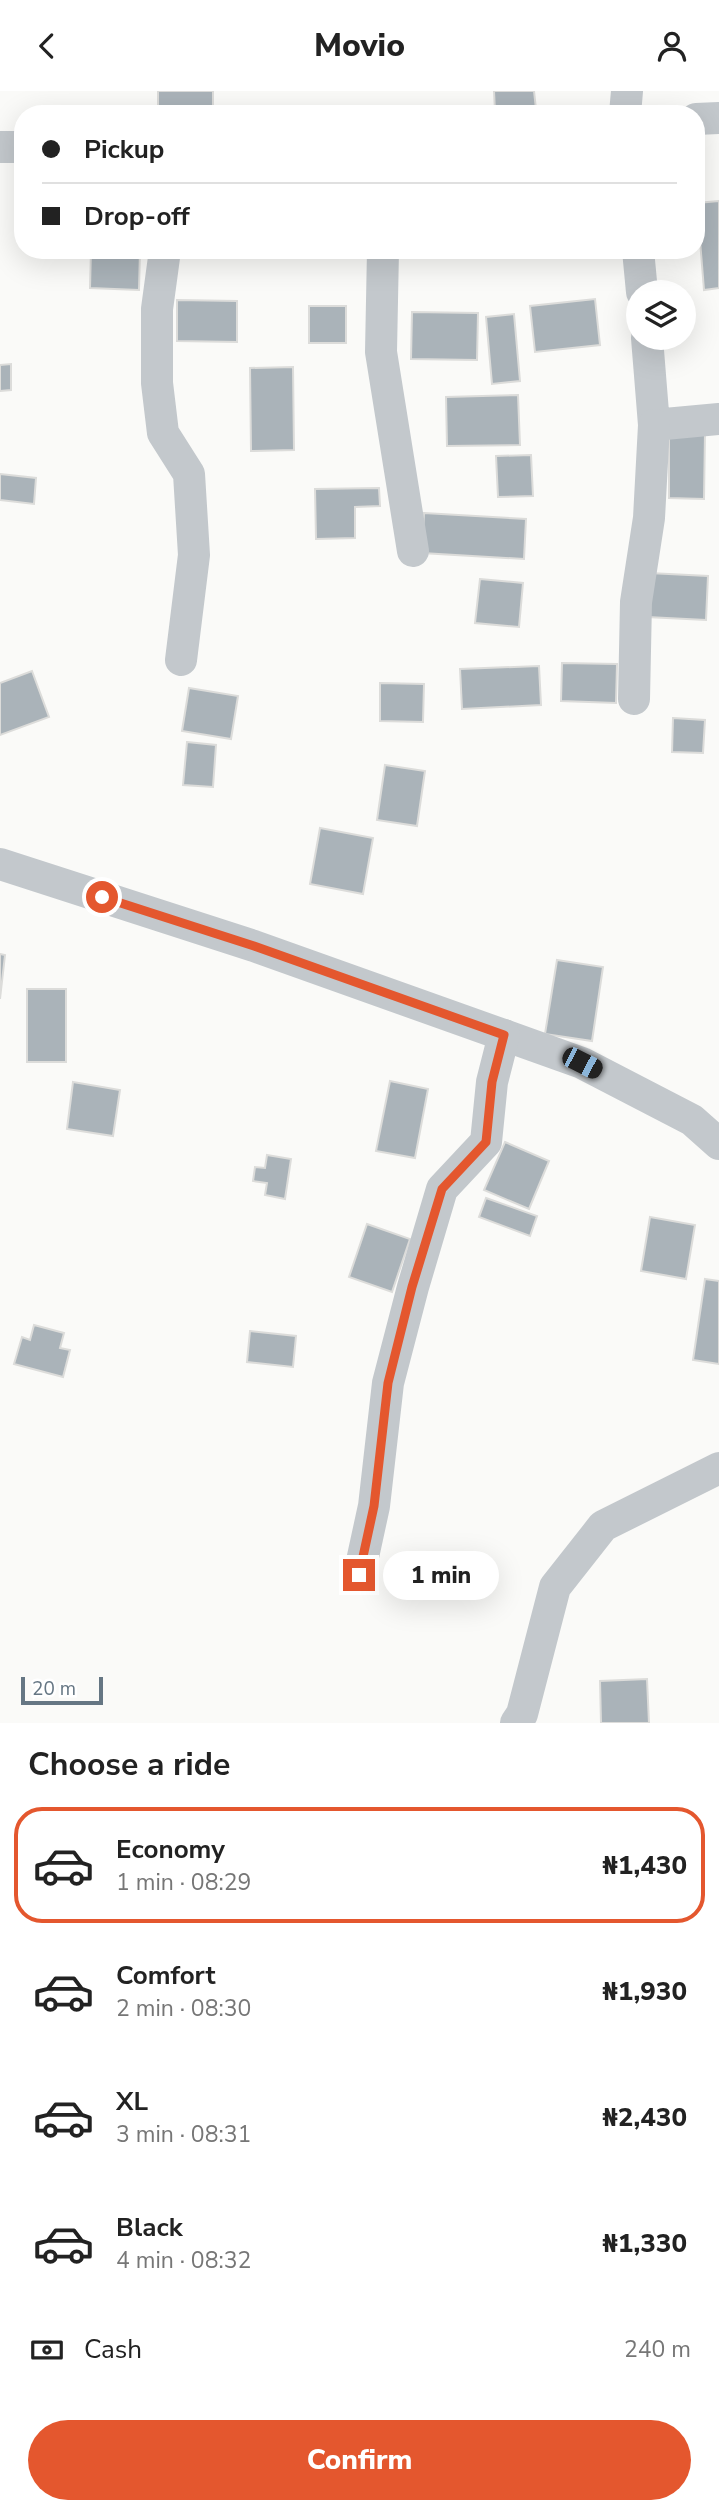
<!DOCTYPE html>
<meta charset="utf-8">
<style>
:root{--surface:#fff;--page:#f2f2f2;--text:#222;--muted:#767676;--line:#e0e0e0;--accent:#e4572e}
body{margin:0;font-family:"Nunito Sans",sans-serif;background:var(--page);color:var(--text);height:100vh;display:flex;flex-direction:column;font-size:26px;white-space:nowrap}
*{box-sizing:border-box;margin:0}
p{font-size:23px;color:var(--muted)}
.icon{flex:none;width:38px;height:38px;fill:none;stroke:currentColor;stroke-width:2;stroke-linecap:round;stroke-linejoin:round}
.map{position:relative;height:1632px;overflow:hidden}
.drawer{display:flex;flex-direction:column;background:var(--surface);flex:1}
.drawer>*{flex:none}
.top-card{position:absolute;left:14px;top:14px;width:691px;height:154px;border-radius:28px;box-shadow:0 7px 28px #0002;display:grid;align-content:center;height:154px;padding:0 28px;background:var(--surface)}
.tools{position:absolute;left:626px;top:189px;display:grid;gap:14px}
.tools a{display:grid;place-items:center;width:70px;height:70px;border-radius:50%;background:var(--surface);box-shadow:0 7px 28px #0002;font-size:35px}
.scale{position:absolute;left:21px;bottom:18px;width:82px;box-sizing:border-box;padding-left:7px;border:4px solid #657683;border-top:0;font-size:19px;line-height:24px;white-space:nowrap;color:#657683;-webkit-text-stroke:5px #fff;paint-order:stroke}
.end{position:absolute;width:32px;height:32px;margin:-16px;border:9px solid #e4572e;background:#fff;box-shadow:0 0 0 4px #fff}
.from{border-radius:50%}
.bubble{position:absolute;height:49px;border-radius:24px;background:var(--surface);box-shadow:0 7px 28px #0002;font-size:23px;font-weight:800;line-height:49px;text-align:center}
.car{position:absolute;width:21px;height:42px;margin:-21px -10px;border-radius:9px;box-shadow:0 0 5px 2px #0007;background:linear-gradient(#222 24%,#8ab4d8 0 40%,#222 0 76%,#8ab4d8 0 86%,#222 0)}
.top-card b{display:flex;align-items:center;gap:24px;height:66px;font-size:26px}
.top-card b+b{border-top:2px solid var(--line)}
.top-card i{width:18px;height:18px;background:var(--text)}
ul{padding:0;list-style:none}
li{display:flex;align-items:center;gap:21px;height:116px;margin:0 14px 10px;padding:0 14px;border:4px solid transparent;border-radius:28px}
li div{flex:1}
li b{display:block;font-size:26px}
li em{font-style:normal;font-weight:800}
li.active{border-color:var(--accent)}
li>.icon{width:63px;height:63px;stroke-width:1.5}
h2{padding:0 28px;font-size:32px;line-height:84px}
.pay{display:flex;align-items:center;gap:18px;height:77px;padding:0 28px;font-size:26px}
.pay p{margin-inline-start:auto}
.primary-button{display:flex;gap:14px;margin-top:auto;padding:14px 28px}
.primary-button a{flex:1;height:80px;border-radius:42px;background:var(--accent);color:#fff;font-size:28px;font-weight:800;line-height:80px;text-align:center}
header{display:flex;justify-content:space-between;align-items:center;height:91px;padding:0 28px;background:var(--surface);font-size:32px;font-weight:800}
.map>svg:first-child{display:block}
</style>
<header><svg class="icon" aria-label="back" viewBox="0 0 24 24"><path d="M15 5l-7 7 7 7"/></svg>Movio<svg class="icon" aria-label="person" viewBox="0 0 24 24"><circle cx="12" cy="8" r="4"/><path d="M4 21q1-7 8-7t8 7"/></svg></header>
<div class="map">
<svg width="719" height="1632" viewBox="0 0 719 1632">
<rect width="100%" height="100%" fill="#fafaf8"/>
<g fill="#aab3b9" stroke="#dcdcda" stroke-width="2">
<rect x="158" y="0" width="55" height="23"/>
<path d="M494,0H534L536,18L495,20Z"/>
<path d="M719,110V197L704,199L697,112Z"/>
<path d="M91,159H140L139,199L90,197Z"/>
<path d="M595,208L600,254L535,261L530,215Z"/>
<path d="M177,209L237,210V251L177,250Z"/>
<rect x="309" y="215" width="37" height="37"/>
<path d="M412,221L478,222L477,269L411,268Z"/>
<path d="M514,223L520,290L492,293L486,226Z"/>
<path d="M11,273V299L0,300V274Z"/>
<path d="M293,276L294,359L251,360L250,277Z"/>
<path d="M518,304L520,354L447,355L446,306Z"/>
<path d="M669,341L705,342L704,408L669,407Z"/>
<path d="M531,364L533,405L498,406L496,365Z"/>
<path d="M0,383L36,387L34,413L0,409Z"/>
<path d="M379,397L380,415L355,416V447L316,448L315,398Z"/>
<path d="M424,422L526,428L524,468L422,462Z"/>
<path d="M649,482L708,485L706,529L647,526Z"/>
<path d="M480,488L523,492L519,536L475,532Z"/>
<path d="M562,572L617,573L616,612L561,610Z"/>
<path d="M539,575L541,614L462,618L460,578Z"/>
<path d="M32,580L49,626L0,644V592Z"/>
<path d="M380,592L424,593L423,631L380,630Z"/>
<path d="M189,597L238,605L231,648L182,640Z"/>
<path d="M673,627L705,629L703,662L672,661Z"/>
<path d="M187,651L216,654L213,696L183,694Z"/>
<path d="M385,674L425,680L417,735L377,729Z"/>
<path d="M320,737L373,747L363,803L310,793Z"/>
<path d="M0,863L5,864L0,908Z"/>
<path d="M557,869L603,876L592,950L545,943Z"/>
<rect x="27" y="898" width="39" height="73"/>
<path d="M390,990L428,998L415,1067L376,1060Z"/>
<path d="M73,991L120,999L113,1045L67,1038Z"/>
<path d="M505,1051L549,1070L529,1118L484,1099Z"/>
<path d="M267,1064L291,1068L285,1108L265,1104L267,1092L253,1090L255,1076L265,1077Z"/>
<path d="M486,1107L537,1125L530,1145L479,1126Z"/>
<path d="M650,1126L695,1134L686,1188L641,1180Z"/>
<path d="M367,1133L410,1148L392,1201L349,1186Z"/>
<path d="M705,1188L719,1190V1273L693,1269Z"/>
<path d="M34,1234L64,1242L60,1257L70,1259L63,1286L14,1273L22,1246L30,1249Z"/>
<path d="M250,1240L296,1245L293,1276L247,1271Z"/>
<path d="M647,1588L649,1632H601L600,1590Z"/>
</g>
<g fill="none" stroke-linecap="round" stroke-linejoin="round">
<g stroke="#c3c8cc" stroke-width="32">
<path d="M625,23L627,0"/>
<path d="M696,28L719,27"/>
<path d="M0,56H23"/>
<path d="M165,159L157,218V292L163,342L189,383L194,464L181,569"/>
<path d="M383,159L381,261L413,460"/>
<path d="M638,159L642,201"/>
<path d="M647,247L654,334L719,328"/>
<path d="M634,608L636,511L649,427L654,334"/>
<path d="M0,773L254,855L582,972L692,1029L719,1053"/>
<path d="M359,1484L374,1415L388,1292L413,1196L442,1098L486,1051L492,991L504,944"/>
<path d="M516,1632L522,1623L555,1496L603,1435L719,1377"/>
</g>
</g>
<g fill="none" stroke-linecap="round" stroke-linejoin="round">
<path stroke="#e4572e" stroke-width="9" d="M102,806L254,855L504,944L492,991L486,1051L442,1098L412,1196L388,1292L374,1415L359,1484"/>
</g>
</svg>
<div class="tools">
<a><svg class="icon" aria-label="layers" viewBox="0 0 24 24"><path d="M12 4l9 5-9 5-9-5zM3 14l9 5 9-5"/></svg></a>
</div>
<div class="scale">20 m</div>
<i class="end from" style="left:102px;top:806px"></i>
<i class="end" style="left:359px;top:1484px"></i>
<div class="bubble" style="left:383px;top:1460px;width:116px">1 min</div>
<i class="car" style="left:582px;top:972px;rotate:117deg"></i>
<div class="top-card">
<b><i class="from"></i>Pickup</b>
<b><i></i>Drop-off</b>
</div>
</div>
<section class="drawer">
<h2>Choose a ride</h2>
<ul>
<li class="active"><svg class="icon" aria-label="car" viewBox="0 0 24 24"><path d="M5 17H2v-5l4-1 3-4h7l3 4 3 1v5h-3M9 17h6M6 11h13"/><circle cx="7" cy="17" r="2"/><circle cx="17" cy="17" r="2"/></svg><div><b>Economy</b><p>1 min · 08:29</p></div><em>₦1,430</em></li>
<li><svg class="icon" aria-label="car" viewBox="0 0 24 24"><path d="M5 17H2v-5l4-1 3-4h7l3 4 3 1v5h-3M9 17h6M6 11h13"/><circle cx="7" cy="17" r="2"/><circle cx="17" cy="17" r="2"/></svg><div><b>Comfort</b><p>2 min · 08:30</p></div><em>₦1,930</em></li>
<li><svg class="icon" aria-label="car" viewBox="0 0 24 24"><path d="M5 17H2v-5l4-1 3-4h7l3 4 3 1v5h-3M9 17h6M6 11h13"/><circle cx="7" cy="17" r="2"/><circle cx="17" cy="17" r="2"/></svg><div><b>XL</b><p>3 min · 08:31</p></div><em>₦2,430</em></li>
<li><svg class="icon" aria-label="car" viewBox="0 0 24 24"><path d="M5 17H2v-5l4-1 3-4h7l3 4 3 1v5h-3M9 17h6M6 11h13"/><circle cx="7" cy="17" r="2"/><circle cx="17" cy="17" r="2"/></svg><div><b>Black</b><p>4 min · 08:32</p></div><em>₦1,330</em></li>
</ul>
<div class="pay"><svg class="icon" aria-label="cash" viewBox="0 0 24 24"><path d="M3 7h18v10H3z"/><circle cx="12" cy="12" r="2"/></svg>Cash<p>240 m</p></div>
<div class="primary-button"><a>Confirm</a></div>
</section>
